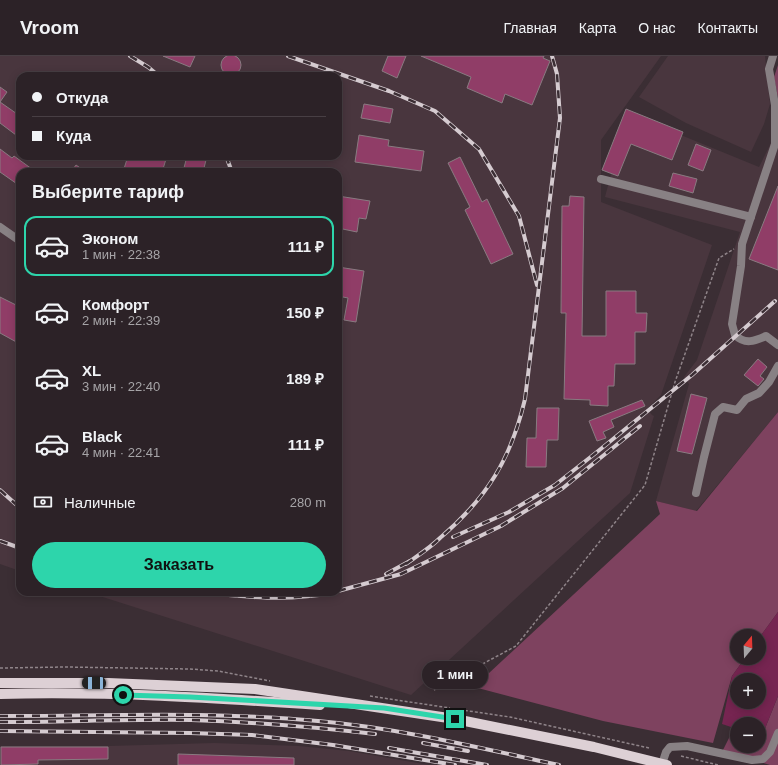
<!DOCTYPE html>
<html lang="ru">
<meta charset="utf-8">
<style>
:root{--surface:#2c2227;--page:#342a2f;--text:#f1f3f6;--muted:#a6a4a7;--line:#483f44;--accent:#2dd5ab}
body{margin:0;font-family:Helvetica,sans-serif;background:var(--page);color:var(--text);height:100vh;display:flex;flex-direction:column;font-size:15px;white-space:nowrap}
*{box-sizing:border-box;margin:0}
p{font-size:13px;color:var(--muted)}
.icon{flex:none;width:22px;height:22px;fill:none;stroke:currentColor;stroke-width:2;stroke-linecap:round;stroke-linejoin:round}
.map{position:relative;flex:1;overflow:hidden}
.drawer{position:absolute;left:16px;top:112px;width:326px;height:428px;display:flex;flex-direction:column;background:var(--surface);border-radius:12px;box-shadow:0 2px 10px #0003,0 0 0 1px var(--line)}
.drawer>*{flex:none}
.guide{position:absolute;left:16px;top:16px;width:326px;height:88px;border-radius:12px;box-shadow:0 2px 10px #0003,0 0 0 1px var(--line);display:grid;align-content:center;height:88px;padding:0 16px;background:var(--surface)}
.needle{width:26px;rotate:19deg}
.buttons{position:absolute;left:730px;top:573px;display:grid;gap:8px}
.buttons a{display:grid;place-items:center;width:36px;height:36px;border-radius:50%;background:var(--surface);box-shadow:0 2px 10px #0003,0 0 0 1px var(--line);font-size:20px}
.end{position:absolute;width:18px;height:18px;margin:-9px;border:5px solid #2dd5ab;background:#111;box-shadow:0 0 0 2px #111}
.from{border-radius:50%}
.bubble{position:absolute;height:28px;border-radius:14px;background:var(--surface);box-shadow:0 2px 10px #0003,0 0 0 1px var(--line);font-size:13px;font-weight:600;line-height:28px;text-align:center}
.car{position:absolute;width:12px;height:24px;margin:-12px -6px;border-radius:5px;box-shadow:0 0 3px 1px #0007;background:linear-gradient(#222 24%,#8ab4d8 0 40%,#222 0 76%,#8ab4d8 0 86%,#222 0)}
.guide b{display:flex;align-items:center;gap:14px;height:38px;font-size:15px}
.guide b+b{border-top:1px solid var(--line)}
.guide i{width:10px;height:10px;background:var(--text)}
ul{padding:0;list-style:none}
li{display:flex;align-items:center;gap:12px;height:60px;margin:0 8px 6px;padding:0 8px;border:2px solid transparent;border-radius:12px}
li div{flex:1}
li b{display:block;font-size:15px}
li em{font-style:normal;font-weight:600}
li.active{border-color:var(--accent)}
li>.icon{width:36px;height:36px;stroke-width:1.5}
h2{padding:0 16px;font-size:18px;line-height:48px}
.pay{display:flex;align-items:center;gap:10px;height:44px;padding:0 16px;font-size:15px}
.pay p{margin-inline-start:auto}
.cta{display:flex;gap:8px;margin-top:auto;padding:8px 16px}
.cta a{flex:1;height:46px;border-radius:24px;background:var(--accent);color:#111;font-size:16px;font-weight:600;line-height:46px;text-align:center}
header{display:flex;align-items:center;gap:24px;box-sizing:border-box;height:56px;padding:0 20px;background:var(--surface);border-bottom:1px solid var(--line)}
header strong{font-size:19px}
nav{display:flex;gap:22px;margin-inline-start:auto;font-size:14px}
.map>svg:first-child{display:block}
</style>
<header>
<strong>Vroom</strong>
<nav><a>Главная</a><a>Карта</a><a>О нас</a><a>Контакты</a></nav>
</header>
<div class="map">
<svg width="778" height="709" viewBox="0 0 778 709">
<rect width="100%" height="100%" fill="#3b2e34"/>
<g fill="#49363e" fill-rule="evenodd">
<path d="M0,0H661L601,84V146L712,189L661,339L647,353L652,359L654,360L630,437L411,639L87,536H338V116H20V515L0,508ZM20,20H338V100H20Z"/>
<path d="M668,0H765L770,48L764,68L751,96L686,67L639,41Z"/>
<path d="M627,57L759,111L778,73V356L696,455L656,445L689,328L684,321L697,304L740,176L605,141Z"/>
<path d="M214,687L299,690L349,695L429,709H0V690H109Z"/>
</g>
<g fill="#7e425f">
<path d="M778,9V42L774,21Z"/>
<path d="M778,356V556L759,582V580H737V602H745L732,620L713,687L603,665L474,631L660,458L656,445L697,455Z"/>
<path d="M778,640V709H770L723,694L734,672L737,675V690H759V674L764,675Z"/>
</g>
<path fill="#762551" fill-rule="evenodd" d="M778,556V640L764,675L759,674V668H737V675L734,672L722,668L732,620L745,602H759V582ZM737,624H759V646H737Z"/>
<g fill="#903d67" stroke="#897b81">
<circle cx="231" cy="9" r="10"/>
<path d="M163,0H195L190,11Z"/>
<path d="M388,0H406L397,22L382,15Z"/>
<path d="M421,0H544L543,2L550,5L532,49L505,38L502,47L467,32L471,21Z"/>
<path d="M0,31L7,36L0,46L20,60V82L0,67Z"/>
<path d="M364,48L393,53L390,67L361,62Z"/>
<path d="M626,53L683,76L672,104L631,88L618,120L602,114Z"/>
<path d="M359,79L389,84L388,90L424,95L421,115L355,106Z"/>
<path d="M696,88L711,94L703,115L688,109Z"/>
<path d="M0,93L12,102L14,100L36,116H20V130L0,116Z"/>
<path d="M128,100H167L162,116H123Z"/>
<path d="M187,100H207L203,116H183Z"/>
<path d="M460,101L482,146L487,143L513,198L491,208L465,154L470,151L448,107Z"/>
<path d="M76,109L86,116H71Z"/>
<path d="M673,117L697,123L693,137L669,130Z"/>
<path d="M778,130V214L749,203Z"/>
<path d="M338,140L370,145L366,163L359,162L357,176L338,172Z"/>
<path d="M570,140L584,141L582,280H606V235H636V257H647L646,276H635V308H615L614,330H608V350L590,349V344L564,343L566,257H561L562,150H569Z"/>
<path d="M338,211L364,215L356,266L344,264L348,242L338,240Z"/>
<path d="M0,241L20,251V288L0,277Z"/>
<path d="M758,303L767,311L760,320L764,323L758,330L744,319Z"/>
<path d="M691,338L707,342L692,398L677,395Z"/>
<path d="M642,344L645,350L611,364L614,371L603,376L606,382L597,385L589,365Z"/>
<path d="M537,352H559L558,384H547L546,411H526L527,382H536Z"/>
<path d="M1,691H108V703L38,704V708L1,709Z"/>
<path d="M178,698L294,702V709H178Z"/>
</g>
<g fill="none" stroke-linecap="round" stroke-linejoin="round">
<g stroke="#8f8489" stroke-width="1.5" stroke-dasharray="3 2" stroke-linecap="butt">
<path d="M0,612L66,611L190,613L218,615L270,625"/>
<path d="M434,634L516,590L645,429L675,326L719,202L734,193"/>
<path d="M370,640L450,652"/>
<path d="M455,653L510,661L649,692"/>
<path d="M681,700L718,709"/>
</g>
<g stroke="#888184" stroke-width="8">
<path d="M773,0L769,13L775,49V88L742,188L741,210L732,268L735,279C745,289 755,285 766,280L778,289"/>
<path d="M601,123L751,161"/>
<path d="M0,171L20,185"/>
<path d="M696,437L704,401L715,358L723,351L737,354L746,343L759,337L769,326L778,310"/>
<path d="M662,708L666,696L670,691L687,690L752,704L763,703L770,696L778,677"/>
</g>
<g stroke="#ddd0d5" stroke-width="10">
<path d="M0,627H108L255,633L455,663L594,691L667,709"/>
<path d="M0,638C107,635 214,642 320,649"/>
</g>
<g stroke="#d5cbd0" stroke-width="4">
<g id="rail">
<path d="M130,0L148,11L159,20"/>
<path d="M288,0L389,35L435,55L479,93L519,160L537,229"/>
<path d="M226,100L232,116"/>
<path d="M0,434L20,452"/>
<path d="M453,481L509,456L555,429L597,396L692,319L775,245"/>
<path d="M0,485L20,492"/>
<path d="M406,508C417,500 430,492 440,482C487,442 511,403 525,343L560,62L557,18L552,0"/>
<path d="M386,518L410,505"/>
<path d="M338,535L401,518L501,470L563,432L640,370"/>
<path d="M198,536C244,541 289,546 335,536"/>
<path d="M0,660C106,660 212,655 318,665C399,672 480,692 559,709"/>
<path d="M0,666C64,666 127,663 191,664C253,666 314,671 375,678"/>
<path d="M0,675L190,677L252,679L333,689L455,709"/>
<path d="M423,687L468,695"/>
<path d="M389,692L487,709"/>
</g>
</g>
<use href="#rail" stroke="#3b2e34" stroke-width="2.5" stroke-dasharray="8" stroke-linecap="butt"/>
</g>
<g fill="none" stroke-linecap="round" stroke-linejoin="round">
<path stroke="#2dd5ab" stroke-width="5" d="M123,639L190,641L384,652L455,663"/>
</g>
</svg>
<div class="buttons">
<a><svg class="needle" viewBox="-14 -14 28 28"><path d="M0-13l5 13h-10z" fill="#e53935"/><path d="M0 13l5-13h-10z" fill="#a6a4a7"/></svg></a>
<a>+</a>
<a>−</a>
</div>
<i class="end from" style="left:123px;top:639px"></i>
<i class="end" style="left:455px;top:663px"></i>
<div class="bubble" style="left:422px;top:605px;width:66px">1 мин</div>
<i class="car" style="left:94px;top:627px;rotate:271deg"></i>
<div class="guide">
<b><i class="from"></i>Откуда</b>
<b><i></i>Куда</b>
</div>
<section class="drawer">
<h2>Выберите тариф</h2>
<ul>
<li class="active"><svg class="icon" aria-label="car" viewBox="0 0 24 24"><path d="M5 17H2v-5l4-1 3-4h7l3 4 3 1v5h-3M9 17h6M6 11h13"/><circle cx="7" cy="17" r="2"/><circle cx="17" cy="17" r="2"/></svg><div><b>Эконом</b><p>1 мин · 22:38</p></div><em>111 ₽</em></li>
<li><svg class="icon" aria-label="car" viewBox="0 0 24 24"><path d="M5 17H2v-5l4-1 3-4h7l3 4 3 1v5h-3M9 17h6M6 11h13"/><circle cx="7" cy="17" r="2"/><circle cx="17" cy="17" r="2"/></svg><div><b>Комфорт</b><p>2 мин · 22:39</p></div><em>150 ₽</em></li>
<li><svg class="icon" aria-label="car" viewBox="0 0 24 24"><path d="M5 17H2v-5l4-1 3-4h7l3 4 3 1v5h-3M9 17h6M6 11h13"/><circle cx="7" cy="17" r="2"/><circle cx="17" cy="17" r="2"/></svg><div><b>XL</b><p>3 мин · 22:40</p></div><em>189 ₽</em></li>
<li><svg class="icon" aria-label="car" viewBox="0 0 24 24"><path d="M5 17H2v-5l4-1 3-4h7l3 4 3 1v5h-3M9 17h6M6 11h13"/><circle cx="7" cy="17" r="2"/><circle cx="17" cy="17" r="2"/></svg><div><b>Black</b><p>4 мин · 22:41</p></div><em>111 ₽</em></li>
</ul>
<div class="pay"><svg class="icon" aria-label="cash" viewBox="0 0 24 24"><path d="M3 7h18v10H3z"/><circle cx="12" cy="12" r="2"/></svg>Наличные<p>280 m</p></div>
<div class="cta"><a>Заказать</a></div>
</section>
</div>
